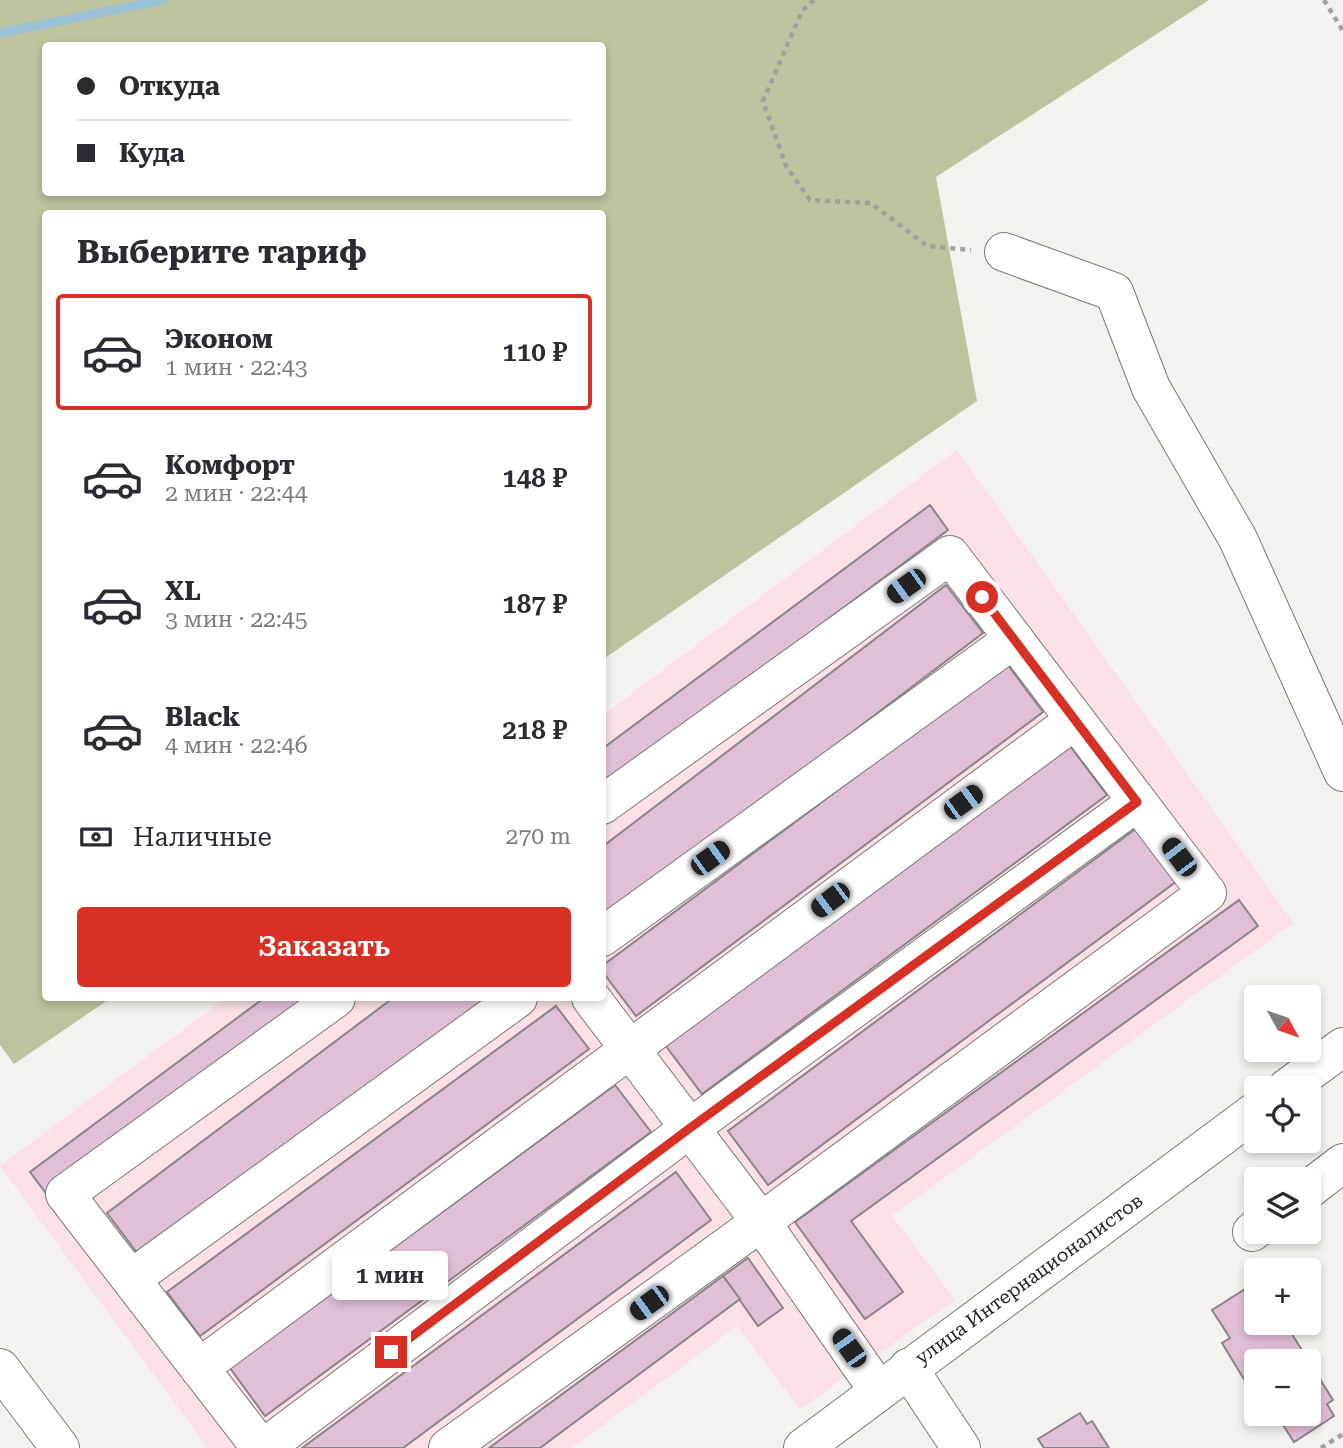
<!DOCTYPE html>
<html lang="ru">
<meta charset="utf-8">
<style>
:root{--surface:#fff;--page:#f7f7f7;--text:#2b2b33;--muted:#7c7c81;--line:#e1e1e2;--accent:#d93025}
body{margin:0;font-family:"Roboto Serif",serif;background:var(--page);color:var(--text);height:100vh;display:flex;flex-direction:column;font-size:26px;white-space:nowrap}
*{box-sizing:border-box;margin:0}
p{font-size:23px;color:var(--muted)}
.icon{flex:none;width:38px;height:38px;fill:none;stroke:currentColor;stroke-width:2;stroke-linecap:round;stroke-linejoin:round}
.map{position:relative;flex:1;overflow:hidden}
.panel{position:absolute;left:42px;top:210px;width:564px;height:791px;display:flex;flex-direction:column;background:var(--surface);border-radius:7px;box-shadow:0 4px 10px #0003}
.panel>*{flex:none}
.top-card{position:absolute;left:42px;top:42px;width:564px;height:154px;border-radius:7px;box-shadow:0 4px 10px #0003;display:grid;align-content:center;height:154px;padding:0 35px;background:var(--surface)}
.needle{width:46px;rotate:130deg}
.fabs{position:absolute;left:1244px;top:985px;display:grid;gap:14px}
.fabs a{display:grid;place-items:center;width:77px;height:77px;border-radius:7px;background:var(--surface);box-shadow:0 4px 10px #0003;font-size:35px}
.end{position:absolute;width:32px;height:32px;margin:-16px;border:9px solid #d93025;background:#fff;box-shadow:0 0 0 4px #fff}
.from{border-radius:50%}
.bubble{position:absolute;height:49px;border-radius:7px;background:var(--surface);box-shadow:0 4px 10px #0003;font-size:23px;font-weight:600;line-height:49px;text-align:center}
.car{position:absolute;width:21px;height:42px;margin:-21px -10px;border-radius:9px;box-shadow:0 0 5px 2px #0007;background:linear-gradient(#222 24%,#8ab4d8 0 40%,#222 0 76%,#8ab4d8 0 86%,#222 0)}
.top-card b{display:flex;align-items:center;gap:24px;height:66px;font-size:26px}
.top-card b+b{border-top:2px solid var(--line)}
.top-card i{width:18px;height:18px;background:var(--text)}
ul{padding:0;list-style:none}
li{display:flex;align-items:center;gap:21px;height:116px;margin:0 14px 10px;padding:0 21px;border:4px solid transparent;border-radius:7px}
li div{flex:1}
li b{display:block;font-size:26px}
li em{font-style:normal;font-weight:600}
li.on{border-color:var(--accent)}
li>.icon{width:63px;height:63px;stroke-width:1.5}
h2{padding:0 35px;font-size:32px;line-height:84px}
.pay{display:flex;align-items:center;gap:18px;height:77px;padding:0 35px;font-size:26px}
.pay p{margin-inline-start:auto}
.action{display:flex;gap:14px;margin-top:auto;padding:14px 35px}
.action a{flex:1;height:80px;border-radius:7px;background:var(--accent);color:#fff;font-size:28px;font-weight:600;line-height:80px;text-align:center}
.map>svg:first-child{display:block}
</style>
<div class="map">
<svg width="1343" height="1448" viewBox="0 0 1343 1448">
<rect width="100%" height="100%" fill="#f4f2ee"/>
<path fill="#fbe0e5" d="M957,450L1293,923L892,1216L955,1300L800,1409L737,1326L572,1448H208L0,1166L226,998H602V716Z"/>
<path fill="#bcc39e" fill-rule="evenodd" d="M0,0H1209L936,177L977,401L602,660V214H46V998H111L14,1064L0,1045ZM46,46H602V192H46Z"/>
<g fill="none" stroke-linecap="round" stroke-linejoin="round">
<path stroke="#9ac2d4" stroke-width="9" d="M0,33L163,0"/>
</g>
<g fill="#e1bfd7" stroke="#898588" stroke-width="2">
<path d="M930,505L948,530L602,787V749Z"/>
<path d="M946,585L983,633L602,922V847Z"/>
<path d="M1007,664L1043,712L636,1016L602,971V966Z"/>
<path d="M1070,746L1107,795L702,1094L665,1045Z"/>
<path d="M1141,825L1181,878L768,1185L728,1131Z"/>
<path d="M1239,900L1258,926L851,1221L903,1292L865,1319L795,1222Z"/>
<path d="M264,998H313L48,1196L30,1172Z"/>
<path d="M393,998H488L141,1258L107,1213Z"/>
<path d="M556,1006L589,1049L200,1336L167,1292Z"/>
<path d="M615,1085L651,1132L265,1416L230,1368Z"/>
<path d="M676,1172L711,1220L403,1448H302Z"/>
<path d="M748,1258L783,1308L758,1326L723,1276Z"/>
<path d="M723,1276L740,1299L540,1448H489Z"/>
<path d="M1253,1284L1256,1289V1323H1285L1333,1400L1327,1404L1334,1416L1294,1442L1276,1414H1309V1362H1256V1399L1222,1343L1230,1338L1212,1310Z"/>
<path d="M1080,1413L1087,1424L1092,1421L1109,1448H1044L1038,1439Z"/>
</g>
<g fill="none" stroke-linecap="round" stroke-linejoin="round">
<g stroke="#7b7a76" stroke-width="40">
<g id="minor">
<path d="M1004,252L1114,292L1151,388L1238,539L1343,772"/>
<path d="M602,937L1014,639"/>
<path d="M591,998L761,1222L878,1390"/>
<path d="M1287,1088L1343,1047"/>
<path d="M1309,1189L1343,1163"/>
<path d="M1252,1232L1256,1229"/>
<path d="M131,1279L518,998"/>
<path d="M199,1368L1075,720"/>
<path d="M908,1368L961,1448"/>
<path d="M261,1448L65,1194L336,998"/>
<path d="M264,1448L690,1128L1137,802"/>
<path d="M448,1448L761,1222L1207,893L950,555L602,805"/>
<path d="M803,1448L1256,1111"/>
</g>
</g>
<g stroke="#7b7a76" stroke-width="40">
<path id="major" d="M0,1368L60,1448"/>
</g>
<g stroke="#a1a09d" stroke-width="4.5" stroke-dasharray="5 5" stroke-linecap="butt">
<path d="M814,0L802,11L763,101L786,166L810,200L871,203L927,246L971,250"/>
<path d="M1324,0L1343,31"/>
<path d="M1321,1448L1343,1434"/>
</g>
<use href="#minor" stroke="#fff" stroke-width="38"/>
<use href="#major" stroke="#fff" stroke-width="38"/>
</g>
<g fill="none" stroke-linecap="round" stroke-linejoin="round">
<path stroke="#d93025" stroke-width="9" d="M391,1352L690,1128L1137,802L982,597"/>
</g>
<g text-anchor="middle" dominant-baseline="central" stroke-width="5" stroke-linejoin="round" paint-order="stroke">
<g font-size="19" fill="#222220" stroke="#fff">
<text transform="translate(1029 1279) rotate(-36)">улица Интернационалистов</text>
</g>
</g>
</svg>
<div class="fabs">
<a><svg class="needle" viewBox="-14 -14 28 28"><path d="M0-13l5 13h-10z" fill="#e53935"/><path d="M0 13l5-13h-10z" fill="#7c7c81"/></svg></a>
<a><svg class="icon" aria-label="locate" viewBox="0 0 24 24"><circle cx="12" cy="12" r="6"/><path d="M12 2v4M12 18v4M2 12h4M18 12h4"/></svg></a>
<a><svg class="icon" aria-label="layers" viewBox="0 0 24 24"><path d="M12 4l9 5-9 5-9-5zM3 14l9 5 9-5"/></svg></a>
<a>+</a>
<a>−</a>
</div>
<i class="end from" style="left:982px;top:597px"></i>
<i class="end" style="left:391px;top:1352px"></i>
<div class="bubble" style="left:332px;top:1251px;width:116px">1 мин</div>
<i class="car" style="left:906px;top:586px;rotate:234deg"></i>
<i class="car" style="left:963px;top:802px;rotate:54deg"></i>
<i class="car" style="left:1179px;top:857px;rotate:323deg"></i>
<i class="car" style="left:710px;top:858px;rotate:54deg"></i>
<i class="car" style="left:830px;top:900px;rotate:233deg"></i>
<i class="car" style="left:649px;top:1303px;rotate:234deg"></i>
<i class="car" style="left:849px;top:1348px;rotate:325deg"></i>
<div class="top-card">
<b><i class="from"></i>Откуда</b>
<b><i></i>Куда</b>
</div>
<section class="panel">
<h2>Выберите тариф</h2>
<ul>
<li class="on"><svg class="icon" aria-label="car" viewBox="0 0 24 24"><path d="M5 17H2v-5l4-1 3-4h7l3 4 3 1v5h-3M9 17h6M6 11h13"/><circle cx="7" cy="17" r="2"/><circle cx="17" cy="17" r="2"/></svg><div><b>Эконом</b><p>1 мин · 22:43</p></div><em>110 ₽</em></li>
<li><svg class="icon" aria-label="car" viewBox="0 0 24 24"><path d="M5 17H2v-5l4-1 3-4h7l3 4 3 1v5h-3M9 17h6M6 11h13"/><circle cx="7" cy="17" r="2"/><circle cx="17" cy="17" r="2"/></svg><div><b>Комфорт</b><p>2 мин · 22:44</p></div><em>148 ₽</em></li>
<li><svg class="icon" aria-label="car" viewBox="0 0 24 24"><path d="M5 17H2v-5l4-1 3-4h7l3 4 3 1v5h-3M9 17h6M6 11h13"/><circle cx="7" cy="17" r="2"/><circle cx="17" cy="17" r="2"/></svg><div><b>XL</b><p>3 мин · 22:45</p></div><em>187 ₽</em></li>
<li><svg class="icon" aria-label="car" viewBox="0 0 24 24"><path d="M5 17H2v-5l4-1 3-4h7l3 4 3 1v5h-3M9 17h6M6 11h13"/><circle cx="7" cy="17" r="2"/><circle cx="17" cy="17" r="2"/></svg><div><b>Black</b><p>4 мин · 22:46</p></div><em>218 ₽</em></li>
</ul>
<div class="pay"><svg class="icon" aria-label="cash" viewBox="0 0 24 24"><path d="M3 7h18v10H3z"/><circle cx="12" cy="12" r="2"/></svg>Наличные<p>270 m</p></div>
<div class="action"><a>Заказать</a></div>
</section>
</div>
